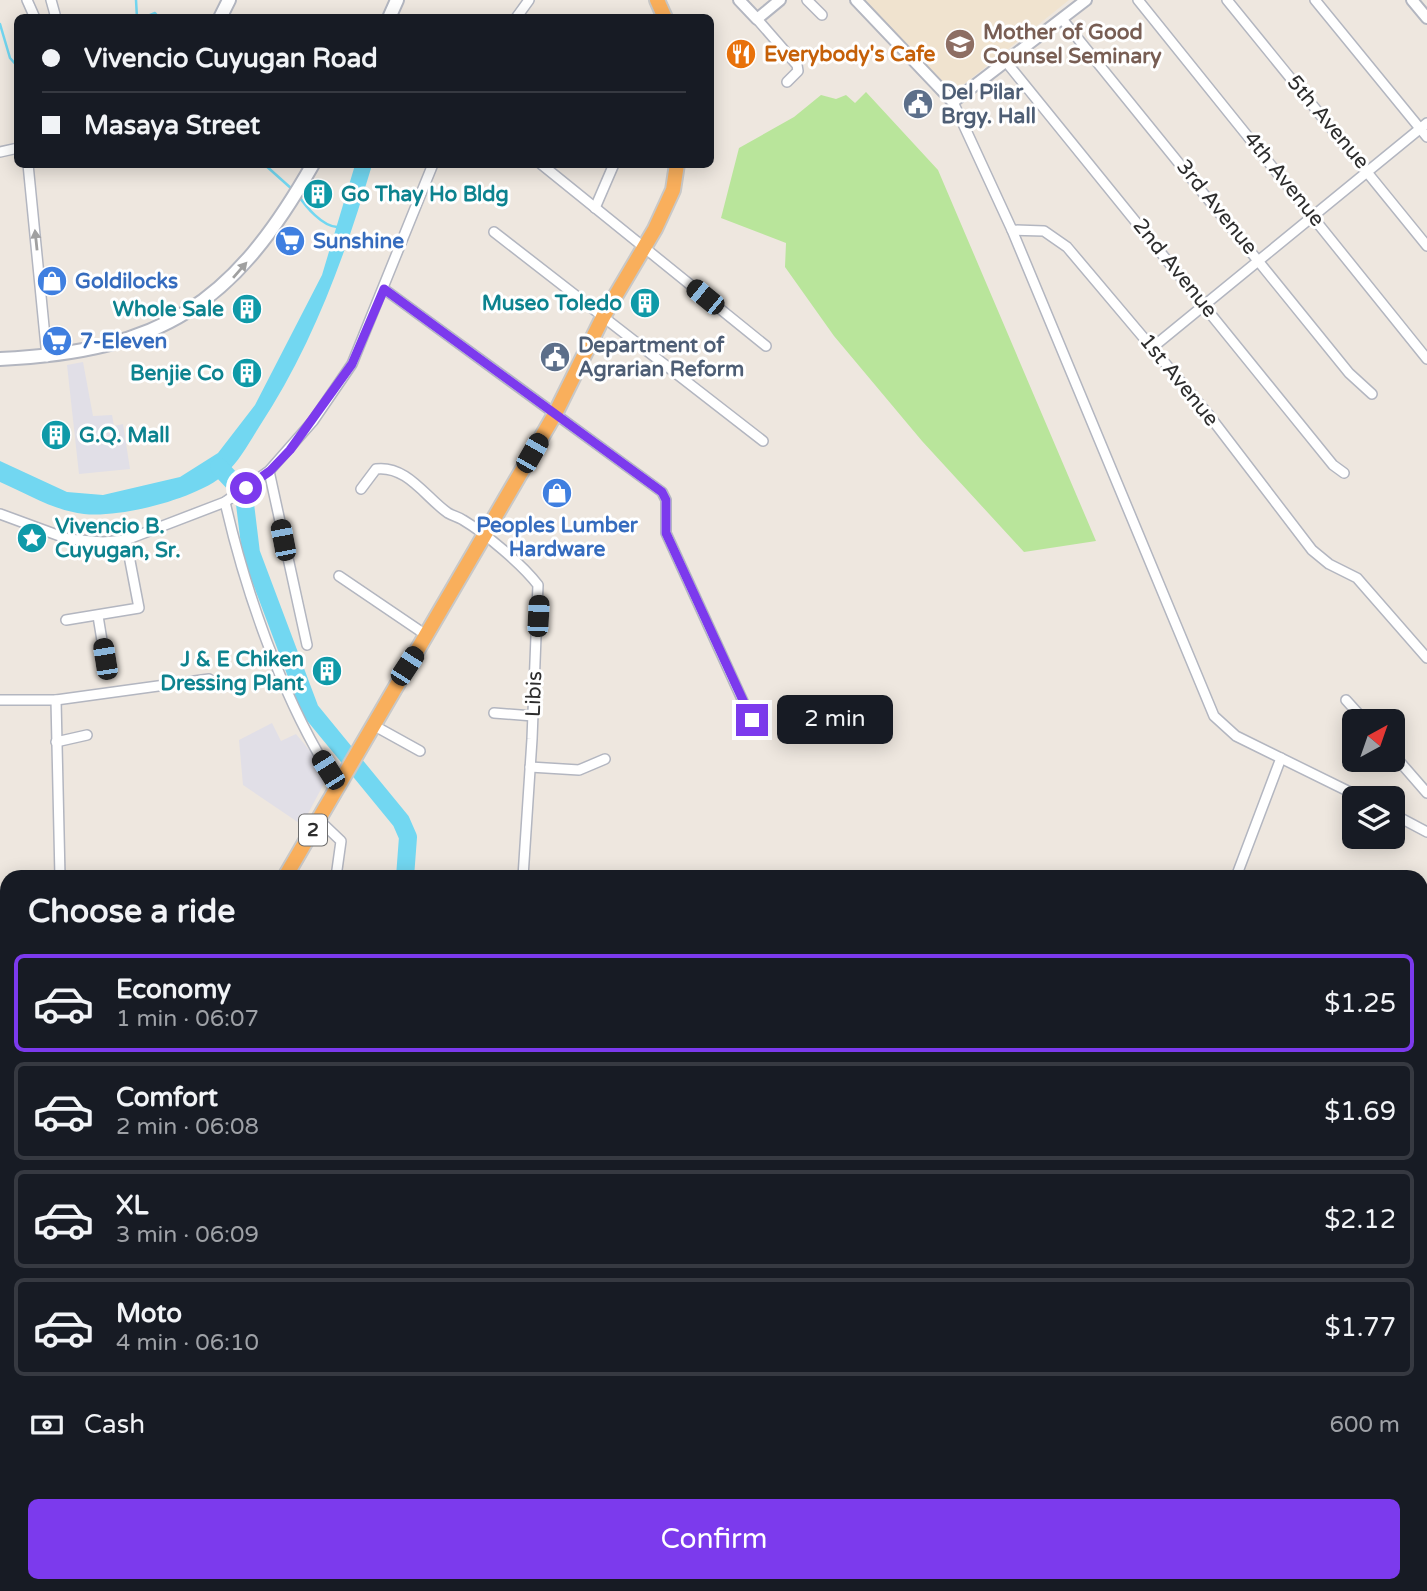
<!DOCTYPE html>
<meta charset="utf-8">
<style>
:root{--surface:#171b24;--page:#20242c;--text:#f1f3f6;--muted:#9ea1a6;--line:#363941;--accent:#7c3aed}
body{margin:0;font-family:"Varela Round",sans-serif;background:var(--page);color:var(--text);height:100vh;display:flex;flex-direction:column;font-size:26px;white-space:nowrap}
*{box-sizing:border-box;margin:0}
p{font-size:23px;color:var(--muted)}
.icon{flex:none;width:38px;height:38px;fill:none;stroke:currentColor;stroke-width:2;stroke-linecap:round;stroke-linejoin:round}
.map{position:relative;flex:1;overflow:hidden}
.sheet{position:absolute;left:0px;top:870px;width:1428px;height:723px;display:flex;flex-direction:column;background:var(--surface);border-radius:21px 21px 0 0;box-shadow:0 4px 18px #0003}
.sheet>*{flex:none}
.hud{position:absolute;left:14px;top:14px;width:700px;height:154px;border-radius:10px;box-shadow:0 4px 18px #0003;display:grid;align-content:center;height:154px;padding:0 28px;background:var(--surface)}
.needle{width:46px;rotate:40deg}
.tools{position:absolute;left:1342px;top:709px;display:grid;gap:14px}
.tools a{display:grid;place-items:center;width:63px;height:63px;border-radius:10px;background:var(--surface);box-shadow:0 4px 18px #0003;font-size:35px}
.end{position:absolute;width:32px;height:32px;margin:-16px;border:9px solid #7c3aed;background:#fff;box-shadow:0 0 0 4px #fff}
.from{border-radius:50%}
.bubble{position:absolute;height:49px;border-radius:10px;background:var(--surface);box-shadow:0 4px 18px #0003;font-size:23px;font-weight:600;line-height:49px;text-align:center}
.car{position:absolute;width:21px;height:42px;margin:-21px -10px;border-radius:9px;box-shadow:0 0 5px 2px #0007;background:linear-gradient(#222 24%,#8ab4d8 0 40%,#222 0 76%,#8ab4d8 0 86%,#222 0)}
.hud b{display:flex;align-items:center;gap:24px;height:66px;font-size:26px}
.hud b+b{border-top:2px solid var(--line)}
.hud i{width:18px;height:18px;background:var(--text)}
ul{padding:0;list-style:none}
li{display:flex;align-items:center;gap:21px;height:98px;margin:0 14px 10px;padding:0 14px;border:4px solid var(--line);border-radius:10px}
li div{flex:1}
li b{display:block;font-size:26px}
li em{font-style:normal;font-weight:600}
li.active{border-color:var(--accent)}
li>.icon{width:63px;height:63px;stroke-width:1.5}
h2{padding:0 28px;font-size:32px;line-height:84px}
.pay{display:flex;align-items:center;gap:18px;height:77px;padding:0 28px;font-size:26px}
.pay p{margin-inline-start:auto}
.action{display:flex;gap:14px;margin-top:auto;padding:14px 28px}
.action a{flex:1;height:80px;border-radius:10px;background:var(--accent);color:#fff;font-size:28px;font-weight:600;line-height:80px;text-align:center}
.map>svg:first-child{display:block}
</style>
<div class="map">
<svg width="1427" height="1591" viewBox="0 0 1427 1591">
<rect width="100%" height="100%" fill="#eee7df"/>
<g fill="#e1dfe7">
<path d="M83,362L93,416L112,415L114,426L123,424L130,469L79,474L67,365Z"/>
<path d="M272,723L281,741L296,734L329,774L302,825L243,785L239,740Z"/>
</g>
<path fill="#f0e3cf" d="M864,0H1069L958,89L946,88Z"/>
<path fill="#b9e59b" d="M866,92L938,170L1096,541L1024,552L922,441L834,336L785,267L786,243L721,218L739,148L794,117L821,95L836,99L846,95L855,103Z"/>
<path fill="#72d7f1" d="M355,165H372C345,256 312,347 259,427C249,443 239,462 225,474C197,499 120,518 84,514C52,510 28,494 0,482V461L67,492L103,495L180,477L218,453L255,405L322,275Z"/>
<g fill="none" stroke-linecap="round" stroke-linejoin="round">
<g stroke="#72d7f1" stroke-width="2.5">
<path d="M136,0L137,18"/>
<path d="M143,18L155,13L159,18"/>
<path d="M0,24L10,58L18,67"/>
<path d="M264,164L293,190"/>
<path d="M298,195C306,207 322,226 337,227"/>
</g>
<g stroke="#72d7f1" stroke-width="18">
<path d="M219,467L236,485L245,504L251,553L310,710L401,821L408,837L405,877"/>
<path d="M1089,1586L1096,1591"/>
</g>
<g stroke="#b3b6c0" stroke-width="12">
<g id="minor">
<path d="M27,0L35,18"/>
<path d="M51,0L56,18"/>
<path d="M807,0L822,15"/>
<path d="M1138,0L1427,359"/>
<path d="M1227,0L1427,246"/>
<path d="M1315,0L1427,137"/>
<path d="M516,18L529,0"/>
<path d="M757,19L797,65L798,71L787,82"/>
<path d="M1062,19L1349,373L1372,394"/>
<path d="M1007,63L1333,465L1344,473"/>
<path d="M953,102L1012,230L1214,716L1236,736L1362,798"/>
<path d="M0,152L18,148"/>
<path d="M28,164L47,357"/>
<path d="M541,164L766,346"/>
<path d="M595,208L614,164"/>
<path d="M1012,230L1044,231L1067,247L1208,414L1312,550L1329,564L1357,578L1427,658"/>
<path d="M494,232L763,441"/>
<path d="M384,289L662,492L666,500V533L752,721"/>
<path d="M1153,347L1427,123"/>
<path d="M269,471L307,645"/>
<path d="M361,489L376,469C407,465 426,498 448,513C453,516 459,517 463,520C485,533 523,565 538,585L532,739L523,877"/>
<path d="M225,502C245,590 281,694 328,770"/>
<path d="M0,514L68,539L103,542L126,540L225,502L269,471L313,421L352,364L433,164"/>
<path d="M339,576L426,635"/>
<path d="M98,616L105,659"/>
<path d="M66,620L139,608L126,540"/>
<path d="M0,700H56L209,679"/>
<path d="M56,700L60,877"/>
<path d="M1346,700L1365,721"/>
<path d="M494,713L533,716"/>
<path d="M373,725L420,751"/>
<path d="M56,742L87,735"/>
<path d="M1393,754L1427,793"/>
<path d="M530,767L579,770L605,759"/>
<path d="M1393,814L1427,832"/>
<path d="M319,820L341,841L336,877"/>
<path d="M1236,877L1281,758"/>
<path d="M0,1071H7"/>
<path d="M0,1455L7,1458"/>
<path d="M147,1586L148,1591"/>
<path d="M222,1586V1591"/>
<path d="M1051,1586L1054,1591"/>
<path d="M1110,1586L1116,1591"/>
<path d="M313,1591L314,1586"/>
<path d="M940,1591L942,1586"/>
</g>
</g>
<g stroke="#b3b6c0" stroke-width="14">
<g id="tertiary">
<path d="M739,0L757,19L780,0"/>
<path d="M856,0L953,102L1086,0"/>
<path d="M1412,0L1427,18"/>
</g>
</g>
<g stroke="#b3b6c0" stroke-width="16">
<g id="secondary">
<path d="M220,18L229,0"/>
<path d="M389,18L397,0"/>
<path d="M0,359C162,351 233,305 313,164"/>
</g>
</g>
<g stroke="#c8c8c8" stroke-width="18">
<g id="trunk">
<path d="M657,0L665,18"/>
<path d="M285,877L555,414L603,317L655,229L673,190L677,164"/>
<path d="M0,1367L7,1354"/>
</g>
</g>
<use href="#minor" stroke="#fff" stroke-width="9"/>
<use href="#tertiary" stroke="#fff" stroke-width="10"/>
<use href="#secondary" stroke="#fff" stroke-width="12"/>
<use href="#trunk" stroke="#f9af5c" stroke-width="14"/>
</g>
<defs><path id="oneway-solid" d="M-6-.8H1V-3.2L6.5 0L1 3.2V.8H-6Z" transform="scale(1.75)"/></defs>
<g fill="#a0a0a0">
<use href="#oneway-solid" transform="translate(36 240) rotate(-96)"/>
<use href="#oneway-solid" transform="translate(240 270) rotate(-49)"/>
</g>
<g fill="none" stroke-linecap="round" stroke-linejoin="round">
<path stroke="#7c3aed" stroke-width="9" d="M246,488L270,471L290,450L352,364L384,289L662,492L666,500V533L752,720"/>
</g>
<defs>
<g id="university-disc" transform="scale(1.575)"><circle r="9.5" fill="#8d6e63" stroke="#fff"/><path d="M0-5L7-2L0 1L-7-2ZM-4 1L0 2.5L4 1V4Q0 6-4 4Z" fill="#fff"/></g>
<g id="restaurant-disc" transform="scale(1.575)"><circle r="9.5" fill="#e8710a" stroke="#fff"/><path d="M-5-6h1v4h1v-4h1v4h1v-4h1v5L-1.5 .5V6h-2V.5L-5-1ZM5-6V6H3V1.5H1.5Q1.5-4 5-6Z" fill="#fff"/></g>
<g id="civic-disc" transform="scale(1.575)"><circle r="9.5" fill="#5c6f8a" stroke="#fff"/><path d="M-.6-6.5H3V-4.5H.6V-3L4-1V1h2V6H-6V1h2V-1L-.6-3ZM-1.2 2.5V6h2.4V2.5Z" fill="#fff"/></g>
<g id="building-disc" transform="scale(1.575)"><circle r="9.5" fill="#0f9aa8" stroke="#fff"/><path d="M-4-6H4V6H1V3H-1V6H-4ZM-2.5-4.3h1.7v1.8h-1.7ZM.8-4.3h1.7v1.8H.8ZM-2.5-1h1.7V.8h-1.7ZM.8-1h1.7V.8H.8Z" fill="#fff"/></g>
<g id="supermarket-disc" transform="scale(1.575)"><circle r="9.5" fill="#3f7fe0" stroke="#fff"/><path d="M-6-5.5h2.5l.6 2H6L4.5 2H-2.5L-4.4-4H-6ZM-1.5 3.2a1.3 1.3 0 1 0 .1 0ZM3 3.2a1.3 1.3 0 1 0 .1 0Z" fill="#fff"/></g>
<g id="shop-disc" transform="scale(1.575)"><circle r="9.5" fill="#3f7fe0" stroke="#fff"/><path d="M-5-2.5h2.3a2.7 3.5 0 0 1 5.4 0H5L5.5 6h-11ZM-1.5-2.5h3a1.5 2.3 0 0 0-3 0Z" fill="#fff"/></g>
<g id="sight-disc" transform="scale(1.575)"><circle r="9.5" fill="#0f9aa8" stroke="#fff"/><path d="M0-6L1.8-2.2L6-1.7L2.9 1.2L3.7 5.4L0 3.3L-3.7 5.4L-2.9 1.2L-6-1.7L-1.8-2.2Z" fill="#fff"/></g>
</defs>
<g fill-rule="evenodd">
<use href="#university-disc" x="960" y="44"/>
<use href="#restaurant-disc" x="741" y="54"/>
<use href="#civic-disc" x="918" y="104"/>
<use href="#building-disc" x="318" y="194"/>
<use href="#supermarket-disc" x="290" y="241"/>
<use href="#shop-disc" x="52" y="281"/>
<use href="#building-disc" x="645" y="303"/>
<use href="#building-disc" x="247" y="309"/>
<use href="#supermarket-disc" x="57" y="341"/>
<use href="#civic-disc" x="555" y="357"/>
<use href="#building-disc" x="247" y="373"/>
<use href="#building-disc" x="56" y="435"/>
<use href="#shop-disc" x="557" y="493"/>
<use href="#sight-disc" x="32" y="538"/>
<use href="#building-disc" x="327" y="671"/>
</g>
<g text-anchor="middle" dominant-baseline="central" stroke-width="6" stroke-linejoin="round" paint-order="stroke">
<rect fill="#fff" stroke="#6c6c6c" stroke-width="2" x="299" y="814.5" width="28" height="31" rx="5"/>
<g font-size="19" font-weight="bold" fill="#2d2d2d">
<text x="313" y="830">2</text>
</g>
<g font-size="21" font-weight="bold" fill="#785e54" stroke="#fff" text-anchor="start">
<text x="983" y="32">Mother of Good<tspan x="983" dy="24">Counsel Seminary</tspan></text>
</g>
<g font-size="21" font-weight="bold" fill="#c56008" stroke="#fff" text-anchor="start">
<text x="764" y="54">Everybody's Cafe</text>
</g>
<g font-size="21" font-weight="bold" fill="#4e5e75" stroke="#fff" text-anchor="start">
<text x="941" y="92">Del Pilar<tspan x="941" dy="24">Brgy. Hall</tspan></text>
<text x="578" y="345">Department of<tspan x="578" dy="24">Agrarian Reform</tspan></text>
</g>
<g font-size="21" fill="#2d2d2d" stroke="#fff">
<text transform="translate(1328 122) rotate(50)">5th Avenue</text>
<text transform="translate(1284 179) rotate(51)">4th Avenue</text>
<text transform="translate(1217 207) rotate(51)">3rd Avenue</text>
<text transform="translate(1175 268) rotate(51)">2nd Avenue</text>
<text transform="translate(1179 380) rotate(51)">1st Avenue</text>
<text transform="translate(534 694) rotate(-88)">Libis</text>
</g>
<g font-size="21" font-weight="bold" fill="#0d838f" stroke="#fff" text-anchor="end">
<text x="341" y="194" text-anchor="start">Go Thay Ho Bldg</text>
<text x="622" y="303">Museo Toledo</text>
<text x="224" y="309">Whole Sale</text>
<text x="224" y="373">Benjie Co</text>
<text x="79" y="435" text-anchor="start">G.Q. Mall</text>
<text x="55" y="526" text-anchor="start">Vivencio B.<tspan x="55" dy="24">Cuyugan, Sr.</tspan></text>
<text x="304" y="659">J &amp; E Chiken<tspan x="304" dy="24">Dressing Plant</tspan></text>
</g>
<g font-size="21" font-weight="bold" fill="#366cbe" stroke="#fff" text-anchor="start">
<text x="313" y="241">Sunshine</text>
<text x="75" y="281">Goldilocks</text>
<text x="80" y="341">7-Eleven</text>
<text x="557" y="525" text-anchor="middle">Peoples Lumber<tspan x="557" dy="24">Hardware</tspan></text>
</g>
</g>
</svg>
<div class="tools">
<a><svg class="needle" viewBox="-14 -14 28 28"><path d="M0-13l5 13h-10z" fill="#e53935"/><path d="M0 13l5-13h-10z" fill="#9ea1a6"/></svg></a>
<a><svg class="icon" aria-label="layers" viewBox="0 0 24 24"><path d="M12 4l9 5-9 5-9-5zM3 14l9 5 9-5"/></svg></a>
</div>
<i class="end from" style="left:246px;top:488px"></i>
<i class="end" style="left:752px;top:720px"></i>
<div class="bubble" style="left:777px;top:695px;width:116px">2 min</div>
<i class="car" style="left:705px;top:297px;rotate:309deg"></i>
<i class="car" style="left:532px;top:453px;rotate:30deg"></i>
<i class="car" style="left:283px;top:540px;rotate:349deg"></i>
<i class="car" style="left:538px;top:616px;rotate:3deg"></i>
<i class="car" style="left:105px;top:659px;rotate:351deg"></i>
<i class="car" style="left:407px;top:666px;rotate:33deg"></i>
<i class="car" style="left:328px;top:770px;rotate:328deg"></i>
<div class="hud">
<b><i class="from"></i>Vivencio Cuyugan Road</b>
<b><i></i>Masaya Street</b>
</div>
<section class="sheet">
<h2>Choose a ride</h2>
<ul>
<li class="active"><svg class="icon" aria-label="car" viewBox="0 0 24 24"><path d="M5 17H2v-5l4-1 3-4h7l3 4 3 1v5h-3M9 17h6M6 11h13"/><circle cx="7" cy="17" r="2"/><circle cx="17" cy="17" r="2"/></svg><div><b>Economy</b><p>1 min · 06:07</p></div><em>$1.25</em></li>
<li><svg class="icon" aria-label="car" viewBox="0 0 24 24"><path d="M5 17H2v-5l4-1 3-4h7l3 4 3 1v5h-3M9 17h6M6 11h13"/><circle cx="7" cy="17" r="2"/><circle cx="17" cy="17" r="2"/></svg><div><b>Comfort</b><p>2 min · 06:08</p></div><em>$1.69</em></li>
<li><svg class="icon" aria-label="car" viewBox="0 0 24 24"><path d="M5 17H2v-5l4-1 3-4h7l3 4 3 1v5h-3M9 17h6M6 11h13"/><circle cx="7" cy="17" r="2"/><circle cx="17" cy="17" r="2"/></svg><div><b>XL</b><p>3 min · 06:09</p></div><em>$2.12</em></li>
<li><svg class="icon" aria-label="car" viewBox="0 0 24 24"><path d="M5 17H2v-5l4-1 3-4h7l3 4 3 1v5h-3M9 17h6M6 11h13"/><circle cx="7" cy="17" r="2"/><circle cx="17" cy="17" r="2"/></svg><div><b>Moto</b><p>4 min · 06:10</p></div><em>$1.77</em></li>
</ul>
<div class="pay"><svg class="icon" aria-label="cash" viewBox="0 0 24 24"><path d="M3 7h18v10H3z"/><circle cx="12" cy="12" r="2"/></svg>Cash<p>600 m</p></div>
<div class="action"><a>Confirm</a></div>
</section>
</div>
